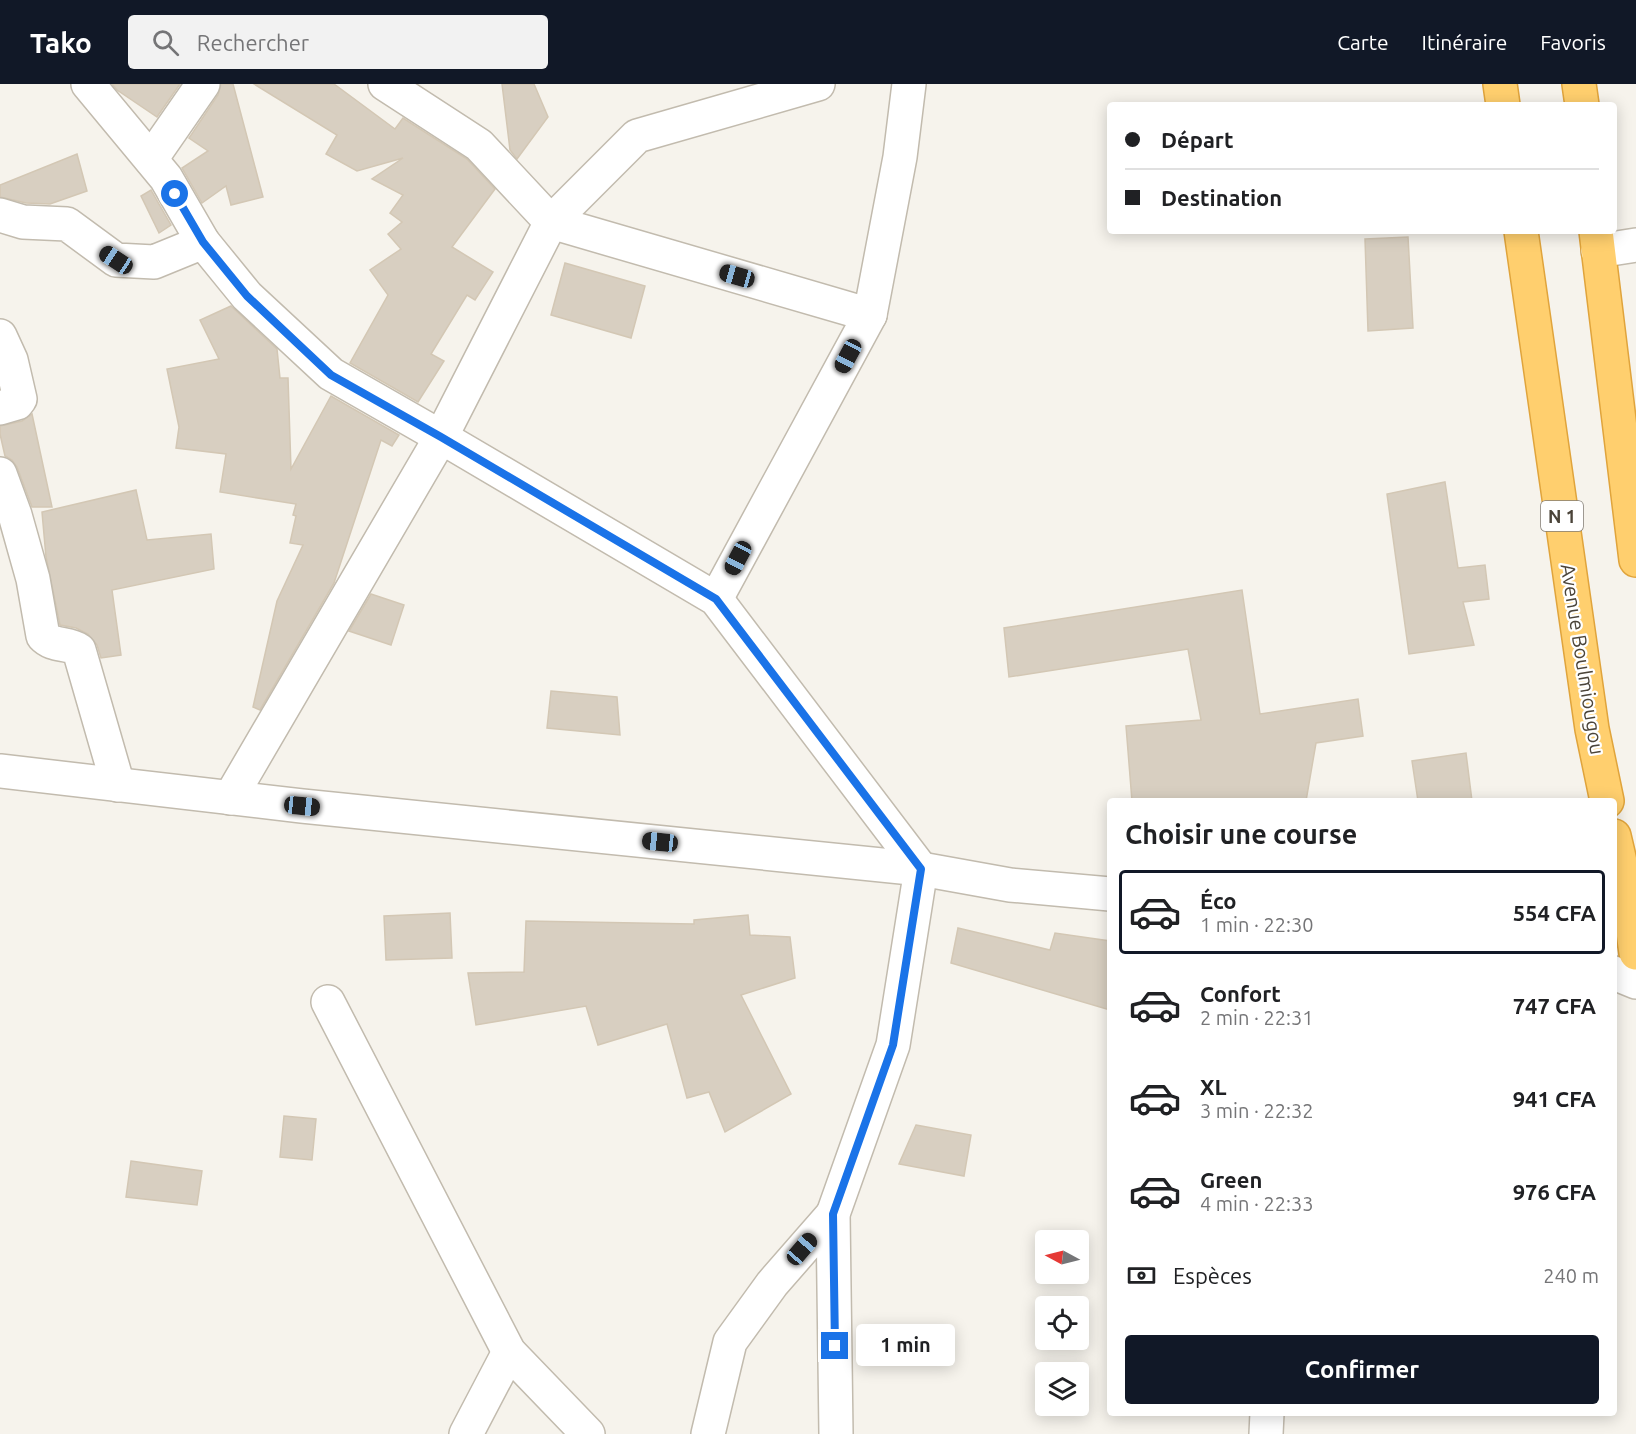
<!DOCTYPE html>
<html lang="fr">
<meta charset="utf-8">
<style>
:root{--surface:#fff;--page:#f2f2f2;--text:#202124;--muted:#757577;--line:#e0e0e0;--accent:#111827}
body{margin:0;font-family:Ubuntu,sans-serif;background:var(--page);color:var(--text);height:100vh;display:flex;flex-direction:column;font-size:22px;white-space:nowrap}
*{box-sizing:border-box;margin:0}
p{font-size:20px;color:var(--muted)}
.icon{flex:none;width:33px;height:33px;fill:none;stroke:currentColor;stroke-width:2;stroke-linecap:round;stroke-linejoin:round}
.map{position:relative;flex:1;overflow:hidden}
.panel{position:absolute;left:1107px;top:714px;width:510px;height:618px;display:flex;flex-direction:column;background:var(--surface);border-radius:6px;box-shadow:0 3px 15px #0003}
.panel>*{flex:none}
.banner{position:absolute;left:1107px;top:18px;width:510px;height:132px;border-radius:6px;box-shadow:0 3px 15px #0003;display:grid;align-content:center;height:132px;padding:0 18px;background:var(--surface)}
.needle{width:39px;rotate:277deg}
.controls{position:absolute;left:1035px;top:1146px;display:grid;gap:12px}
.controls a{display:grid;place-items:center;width:54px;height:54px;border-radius:6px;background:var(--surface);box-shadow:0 3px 15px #0003;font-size:30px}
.end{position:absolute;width:27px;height:27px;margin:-14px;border:8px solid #1a73e8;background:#fff;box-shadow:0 0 0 3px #fff}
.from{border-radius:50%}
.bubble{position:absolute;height:42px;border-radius:6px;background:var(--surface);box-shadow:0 3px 15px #0003;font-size:20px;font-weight:700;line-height:42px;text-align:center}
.car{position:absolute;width:18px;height:36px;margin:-18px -9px;border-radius:8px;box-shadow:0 0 4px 2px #0007;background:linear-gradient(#222 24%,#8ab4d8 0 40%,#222 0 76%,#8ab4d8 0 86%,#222 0)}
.banner b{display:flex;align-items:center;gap:21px;height:57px;font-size:22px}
.banner b+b{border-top:2px solid var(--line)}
.banner i{width:15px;height:15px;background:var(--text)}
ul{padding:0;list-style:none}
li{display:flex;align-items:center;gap:18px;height:84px;margin:0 12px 9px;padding:0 6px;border:3px solid transparent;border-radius:6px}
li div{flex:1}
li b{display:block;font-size:22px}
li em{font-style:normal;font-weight:700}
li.active{border-color:var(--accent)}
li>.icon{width:54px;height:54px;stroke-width:1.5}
h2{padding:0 18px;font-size:27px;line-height:72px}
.pay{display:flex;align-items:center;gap:15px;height:66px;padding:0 18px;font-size:22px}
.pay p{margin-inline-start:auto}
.action{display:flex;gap:12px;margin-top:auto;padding:12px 18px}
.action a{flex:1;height:69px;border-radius:6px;background:var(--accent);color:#fff;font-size:24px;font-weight:700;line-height:69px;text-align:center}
header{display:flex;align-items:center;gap:36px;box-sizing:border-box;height:84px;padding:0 30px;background:var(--accent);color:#fff}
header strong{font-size:28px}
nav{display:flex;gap:33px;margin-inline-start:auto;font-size:21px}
.search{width:420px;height:54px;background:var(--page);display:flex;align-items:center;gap:15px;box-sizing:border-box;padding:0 21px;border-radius:6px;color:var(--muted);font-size:22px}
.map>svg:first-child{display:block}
</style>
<header>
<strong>Tako</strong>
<div class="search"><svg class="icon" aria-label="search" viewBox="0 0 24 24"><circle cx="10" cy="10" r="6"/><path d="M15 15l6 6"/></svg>Rechercher</div>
<nav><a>Carte</a><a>Itinéraire</a><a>Favoris</a></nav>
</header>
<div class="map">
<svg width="1636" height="1350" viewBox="0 0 1636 1350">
<rect width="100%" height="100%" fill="#f6f3ec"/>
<g fill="#d8cfc1" stroke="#d3c7b4" stroke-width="1.5">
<path d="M112,0H180L157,33L117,6Z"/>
<path d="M221,0H233L263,113L231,121L226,102L202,119L182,84L208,67L189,54L218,11Z"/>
<path d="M254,0H334L395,45L403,34L467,75L495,105L452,163L493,188L475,216L467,211L431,270L444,277L418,318L350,279L388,211L370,186L401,165L388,150L402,138L390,129L403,111L372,95L403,74L357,87L326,70L337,51Z"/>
<path d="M502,0H534L548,33L517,75L510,66Z"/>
<path d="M77,70L87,107L50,120L26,119L0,113V101Z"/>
<path d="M151,106L171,141L159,149L141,112Z"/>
<path d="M1408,153L1413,244L1368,247L1365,155Z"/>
<path d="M565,179L645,202L631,254L551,231Z"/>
<path d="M231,222L277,265L280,294H288L291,385L331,312L399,351L392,362L381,356L334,499L260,626L253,623L277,517L303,461L290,459L296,432L293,431L296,420L220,408L226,370L176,364L179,343L167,285L219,275L200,236Z"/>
<path d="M32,330L52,423H32L17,383L12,376L5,372L0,350V342L22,337Z"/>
<path d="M1445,398L1458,484L1485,481L1489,515L1463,518L1474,561L1409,570L1387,410Z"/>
<path d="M136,406L147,456L211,450L214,485L112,506L121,571L101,574L97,561L88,550L76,544L60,541L46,473L42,428Z"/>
<path d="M1242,506L1260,630L1358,615L1363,652L1316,659L1306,717H1132L1126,642L1201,636L1188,565L1009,593L1004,544Z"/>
<path d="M371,510L404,521L391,561L349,547Z"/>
<path d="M551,607L617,613L620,651L547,644Z"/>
<path d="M1466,669L1472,717H1418L1412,677Z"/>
<path d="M450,829L452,874L386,876L384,832Z"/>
<path d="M748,831L750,851L790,853L795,894L741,911L791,1010L725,1048L709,1008L687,1014L667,940L598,961L586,922L476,941L468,889L524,888L526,837L694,840V836Z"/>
<path d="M958,844L1050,866L1055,849L1110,857V926L951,879Z"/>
<path d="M284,1032L316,1035L312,1076L280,1073Z"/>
<path d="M916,1041L971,1051L964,1092L899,1080Z"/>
<path d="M131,1077L202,1087L197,1121L126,1113Z"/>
</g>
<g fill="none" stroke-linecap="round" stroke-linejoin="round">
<g stroke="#c2bbae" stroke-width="36">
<g id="minor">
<path d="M88,0L166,94L203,158L247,212L331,290L441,353L716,515L921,785L893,961L833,1130L836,1350"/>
<path d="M385,0L479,61L551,138L637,52L818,0"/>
<path d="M151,75L203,0"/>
<path d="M0,131L23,138L67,140L116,176L154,178L203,158"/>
<path d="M1598,167L1636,161"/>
<path d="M0,252L11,276L20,315L17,319L0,324"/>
<path d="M0,390L15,431L33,495L43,552C53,563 68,558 79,566L118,701"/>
<path d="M716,515L870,231L900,73L909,0"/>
<path d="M0,687L302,722L921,785L1010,801L1110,810"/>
<path d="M230,714L441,353L551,138L870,231"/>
<path d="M1614,889L1636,898"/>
<path d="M328,918L509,1268L588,1350"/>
<path d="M466,1350L509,1268"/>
<path d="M708,1350L730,1258L772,1200L833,1130"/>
<path d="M1266,1350L1267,1329"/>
</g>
</g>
<g stroke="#e0a43c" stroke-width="36">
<g id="highway">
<path d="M1500,0L1503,21"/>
<path d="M1579,0L1582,21"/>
<path d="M1521,147L1592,645L1607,717"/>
<path d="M1596,147L1636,476"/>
<path d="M1614,752L1628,812L1636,869"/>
</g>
</g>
<use href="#minor" stroke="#fff" stroke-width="33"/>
<use href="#highway" stroke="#ffcf6e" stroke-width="33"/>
</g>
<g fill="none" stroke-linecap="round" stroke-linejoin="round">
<path stroke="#1a73e8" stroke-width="8" d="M175,110L203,158L247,212L331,291L441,353L716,515L921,785L893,961L833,1130L835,1262"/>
</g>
<g text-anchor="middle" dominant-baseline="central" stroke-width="4.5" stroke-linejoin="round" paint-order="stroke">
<rect fill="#fff" stroke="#817c74" stroke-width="1.5" x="1541" y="417" width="42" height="30" rx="4.5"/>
<g font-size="18" font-weight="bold" fill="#4b4439">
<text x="1562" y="432">N 1</text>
</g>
<g font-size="20" fill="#4b4439" stroke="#fff">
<text transform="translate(1583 575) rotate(81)">Avenue Boulmiougou</text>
</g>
</g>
</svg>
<div class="controls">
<a><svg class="needle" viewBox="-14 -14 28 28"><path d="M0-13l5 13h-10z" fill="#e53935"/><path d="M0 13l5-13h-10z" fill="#757577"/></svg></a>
<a><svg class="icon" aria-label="locate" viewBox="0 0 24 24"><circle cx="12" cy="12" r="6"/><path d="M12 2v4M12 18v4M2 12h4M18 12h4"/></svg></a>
<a><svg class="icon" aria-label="layers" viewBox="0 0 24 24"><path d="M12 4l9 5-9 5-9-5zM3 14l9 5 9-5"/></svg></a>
</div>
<i class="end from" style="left:175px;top:110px"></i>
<i class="end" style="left:835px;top:1262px"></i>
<div class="bubble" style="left:856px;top:1240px;width:99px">1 min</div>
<i class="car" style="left:116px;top:176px;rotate:303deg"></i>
<i class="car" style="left:737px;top:192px;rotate:286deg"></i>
<i class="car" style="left:848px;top:272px;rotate:208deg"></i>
<i class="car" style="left:738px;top:474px;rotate:208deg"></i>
<i class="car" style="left:302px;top:722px;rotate:96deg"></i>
<i class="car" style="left:660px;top:758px;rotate:276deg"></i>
<i class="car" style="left:802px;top:1165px;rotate:41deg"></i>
<div class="banner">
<b><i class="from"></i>Départ</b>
<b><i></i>Destination</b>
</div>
<section class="panel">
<h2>Choisir une course</h2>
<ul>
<li class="active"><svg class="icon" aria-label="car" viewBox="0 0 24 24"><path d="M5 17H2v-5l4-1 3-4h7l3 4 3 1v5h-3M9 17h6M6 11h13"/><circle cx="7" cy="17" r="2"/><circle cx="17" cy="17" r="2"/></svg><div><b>Éco</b><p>1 min · 22:30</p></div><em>554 CFA</em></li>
<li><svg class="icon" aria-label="car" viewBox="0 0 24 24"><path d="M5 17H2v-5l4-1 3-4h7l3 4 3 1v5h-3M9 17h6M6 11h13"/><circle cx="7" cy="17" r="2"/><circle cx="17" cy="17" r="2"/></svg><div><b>Confort</b><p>2 min · 22:31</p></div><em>747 CFA</em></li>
<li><svg class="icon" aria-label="car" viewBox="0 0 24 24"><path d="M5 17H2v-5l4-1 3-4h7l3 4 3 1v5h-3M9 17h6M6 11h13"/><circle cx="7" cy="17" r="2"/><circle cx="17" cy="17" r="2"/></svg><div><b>XL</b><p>3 min · 22:32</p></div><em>941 CFA</em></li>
<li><svg class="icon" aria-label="car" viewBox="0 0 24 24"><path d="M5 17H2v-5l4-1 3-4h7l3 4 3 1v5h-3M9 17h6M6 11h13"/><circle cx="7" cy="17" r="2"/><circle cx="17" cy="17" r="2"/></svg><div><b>Green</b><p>4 min · 22:33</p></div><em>976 CFA</em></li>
</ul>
<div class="pay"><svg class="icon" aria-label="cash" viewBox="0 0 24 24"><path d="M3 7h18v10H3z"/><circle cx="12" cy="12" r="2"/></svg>Espèces<p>240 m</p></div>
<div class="action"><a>Confirmer</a></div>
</section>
</div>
